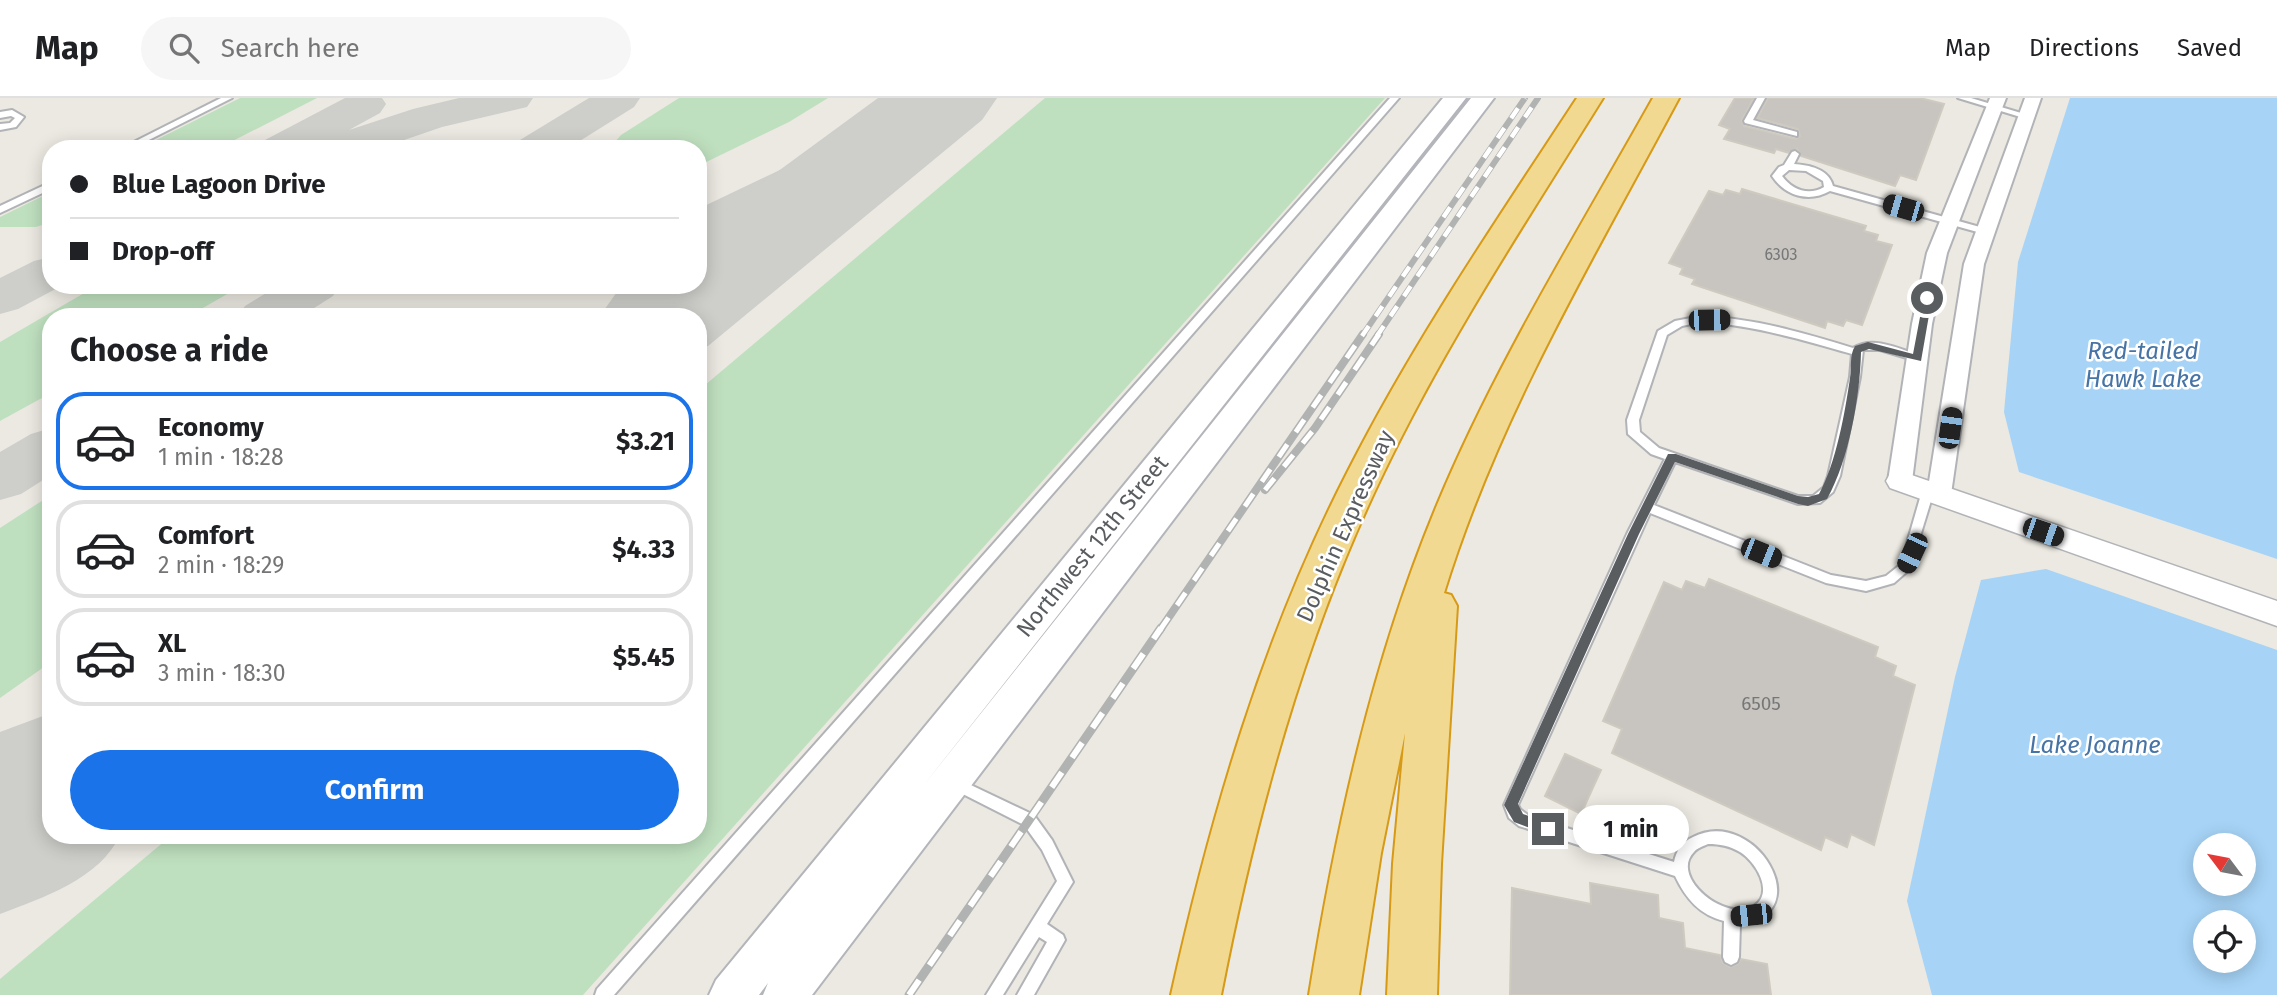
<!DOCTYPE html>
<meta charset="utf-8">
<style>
:root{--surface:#fff;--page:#f6f6f6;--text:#202124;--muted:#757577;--line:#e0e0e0;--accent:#1a73e8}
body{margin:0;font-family:"Fira Sans",sans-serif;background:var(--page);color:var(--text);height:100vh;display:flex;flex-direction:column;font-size:26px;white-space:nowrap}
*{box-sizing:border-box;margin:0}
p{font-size:23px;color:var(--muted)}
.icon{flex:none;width:38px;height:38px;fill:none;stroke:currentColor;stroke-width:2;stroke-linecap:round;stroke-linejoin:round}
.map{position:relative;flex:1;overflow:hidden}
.side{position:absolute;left:42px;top:210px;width:665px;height:536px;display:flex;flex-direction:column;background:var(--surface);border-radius:28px;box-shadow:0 4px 18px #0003}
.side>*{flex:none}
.guide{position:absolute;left:42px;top:42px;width:665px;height:154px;border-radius:28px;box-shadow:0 4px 18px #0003;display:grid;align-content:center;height:154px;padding:0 28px;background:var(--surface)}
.needle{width:46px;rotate:302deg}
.buttons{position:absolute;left:2193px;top:735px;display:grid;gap:14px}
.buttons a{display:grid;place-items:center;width:63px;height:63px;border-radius:50%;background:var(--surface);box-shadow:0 4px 18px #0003;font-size:35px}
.end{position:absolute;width:32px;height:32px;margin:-16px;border:9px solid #5a5d60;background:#fff;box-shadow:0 0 0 4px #fff}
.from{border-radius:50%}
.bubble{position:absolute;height:49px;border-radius:24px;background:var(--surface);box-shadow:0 4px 18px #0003;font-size:23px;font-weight:700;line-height:49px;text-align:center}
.car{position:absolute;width:21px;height:42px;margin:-21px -10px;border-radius:9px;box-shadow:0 0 5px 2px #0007;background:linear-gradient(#222 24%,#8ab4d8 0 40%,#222 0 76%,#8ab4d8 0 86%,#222 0)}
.guide b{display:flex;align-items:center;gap:24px;height:66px;font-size:26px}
.guide b+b{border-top:2px solid var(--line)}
.guide i{width:18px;height:18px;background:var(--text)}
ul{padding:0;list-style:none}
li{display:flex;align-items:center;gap:21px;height:98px;margin:0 14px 10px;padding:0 14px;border:4px solid var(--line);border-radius:28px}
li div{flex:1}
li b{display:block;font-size:26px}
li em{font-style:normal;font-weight:700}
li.on{border-color:var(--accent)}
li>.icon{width:63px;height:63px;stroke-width:1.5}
h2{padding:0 28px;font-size:32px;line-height:84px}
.cta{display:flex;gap:14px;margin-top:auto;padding:14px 28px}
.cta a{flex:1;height:80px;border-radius:42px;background:var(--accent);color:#fff;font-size:28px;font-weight:700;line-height:80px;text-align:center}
header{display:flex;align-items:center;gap:42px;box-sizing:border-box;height:98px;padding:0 35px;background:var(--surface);border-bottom:2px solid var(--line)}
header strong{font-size:33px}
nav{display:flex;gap:38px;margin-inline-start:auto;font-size:24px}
.search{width:490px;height:63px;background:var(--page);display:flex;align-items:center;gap:18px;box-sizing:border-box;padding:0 24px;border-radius:38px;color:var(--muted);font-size:26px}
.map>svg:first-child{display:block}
</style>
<header>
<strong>Map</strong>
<div class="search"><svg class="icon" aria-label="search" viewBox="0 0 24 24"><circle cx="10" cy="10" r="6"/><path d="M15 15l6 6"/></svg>Search here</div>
<nav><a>Map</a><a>Directions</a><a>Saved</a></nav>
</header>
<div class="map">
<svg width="2277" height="897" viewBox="0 0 2277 897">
<rect width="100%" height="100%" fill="#ebe9e1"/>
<g fill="#bfe0bf">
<path d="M240,0H317L217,51H138Z"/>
<path d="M679,0H828L789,24L698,68V51H609L621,37Z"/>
<path d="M1045,0H1385L583,897H0V881L172,737H698V293Z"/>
<path d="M51,94V124L36,129H0V119Z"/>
<path d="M98,187H243L187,219H51V295L0,323V244Z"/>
<path d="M51,397V564L0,600V430Z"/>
</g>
<g fill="#a6d3f6" fill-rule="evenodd">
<path d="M2070,0H2277V461L2019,374L2004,314L2018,164Z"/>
<path d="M2046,471L2277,552V897H1932L1907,803L1955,579L1981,482ZM2205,747H2244V786H2205ZM2205,824H2244V863H2205Z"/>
</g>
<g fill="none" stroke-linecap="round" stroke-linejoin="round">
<g fill="#cececa" fill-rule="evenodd">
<path d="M345,0H382L386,6L380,15L349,32L413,11L459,0H533L527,9L442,29L378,51H259L265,42Z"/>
<path d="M589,0H640L634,9L567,51H514L520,42Z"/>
<path d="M905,0H954C942,17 921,27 903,39C843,78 768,125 698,142V111L803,61Z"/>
<path d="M51,159V187H63L18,211L0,216V180L34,163Z"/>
<path d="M279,187H340L333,198L300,219H237L245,208Z"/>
<path d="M51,330V377L21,396L0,402V354L31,336Z"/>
</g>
<g fill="#cececa" fill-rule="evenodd">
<path d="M878,0H997L982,22L708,248L698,250V219H599L622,187H698V132Z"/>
<path d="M51,615V737H120C100,781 42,800 0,816V634Z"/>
</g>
</g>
<g fill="#c8c5c0" stroke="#cfcac0" stroke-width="2">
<path d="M1735,0H1754L1742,22L1744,28L1796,41L1800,38L1798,31L1757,20L1768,0H1920L1944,6L1916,82L1900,77L1895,88L1801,58L1797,51L1789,55L1776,51L1774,55L1724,41L1730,31L1719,27Z"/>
<path d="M1742,91L1866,128L1864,133L1878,137L1876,143L1892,147L1862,227L1846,222L1843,228L1827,223L1825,230L1692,186L1695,181L1680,176L1683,170L1669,165L1709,93L1723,97L1726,92L1740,96Z"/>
<path d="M1709,481L1878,549L1875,559L1896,568L1893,578L1915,587L1874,747L1851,736L1847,749L1825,739L1821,752L1612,655L1622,631L1603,623L1664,484L1682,492L1686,483L1705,490Z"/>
<path d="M1565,656L1601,672L1581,716L1545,698Z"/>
<path d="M1590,785L1658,797L1659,820L1683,825L1685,850L1720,857L1723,865L1730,869L1738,866L1741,861L1767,866L1771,897H1510L1512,790L1591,806Z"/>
</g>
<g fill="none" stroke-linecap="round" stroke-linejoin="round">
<g stroke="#b2b3b7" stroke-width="4">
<g id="service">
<path d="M221,0H232L131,51H120Z"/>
<path d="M1390,0H1399L614,897H595L597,891Z"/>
<path d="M1757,0H1765L1753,22L1797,34V38L1745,25L1744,23Z"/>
<path d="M1958,0H1971L2031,18L2027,21Z"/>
<path d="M12,12L24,19L16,29L0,32V26L10,25L15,20L11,18L0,20V14Z"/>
<path d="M1795,53L1799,56L1794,66C1809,67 1829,71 1833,88L1987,131L1989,133L1987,135H1981L1830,93C1809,105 1785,98 1772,78L1779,69L1784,67L1792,54ZM1789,72L1806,73L1823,83L1824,89C1809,98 1792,92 1782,78Z"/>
<path d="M51,84V91L0,115V108Z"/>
<path d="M1701,218C1754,220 1803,235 1853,250C1873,237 1900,251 1921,258L1922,260L1917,263L1880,252H1863L1860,279L1840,378L1833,394L1820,405L1798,406L1675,364L1654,407L1831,477L1866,483L1886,478L1901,466L1922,393L1928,389L1934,393L1910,471L1894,485L1866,493L1826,485L1650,415L1518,707L1520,711L1529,718L1674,764C1676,753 1682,744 1693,739C1755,707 1820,817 1740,826L1739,859L1737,864L1731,867L1725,864L1723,859L1724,823C1700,817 1686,801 1675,778L1519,728L1509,720L1504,707L1627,436L1665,361L1651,356L1628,336L1627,322L1658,233L1675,223ZM1701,224C1754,227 1802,242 1852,256L1850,279L1828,378L1824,389L1813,398H1798L1659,350L1640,334L1639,322L1667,237L1682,228ZM1708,746C1720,746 1730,748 1740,754C1755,763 1775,794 1754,808C1726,825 1669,779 1694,754C1697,750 1704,748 1708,746Z"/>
<path d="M954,679L1034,717L1052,742L1073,784L1047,826L1063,837L1065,842L1034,897H1017L1047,844L1039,839L1003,897H986L1057,783L1042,752L1024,727L949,689L947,685L949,681Z"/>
</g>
</g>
<g stroke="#b2b3b7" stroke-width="4">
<g id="minor">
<path d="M1990,0H2006L1947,155L1932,226L1912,383L1908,389L1900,391L1892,389L1888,383L1912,226L1927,155Z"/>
<path d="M2025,0H2041L1984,166L1951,396L1947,402L1939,405L1931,402L1927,396L1964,166Z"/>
</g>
</g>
<g stroke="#b2b3b7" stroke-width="3">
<path id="tertiary" d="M1900,373L2277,503V528L1890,390L1886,383L1890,376Z"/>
</g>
<g stroke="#b3b5ba" stroke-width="4">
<path id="secondary" d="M1443,0H1466L923,688L1471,0H1494L812,897H763L768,885L759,897H709L716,882Z"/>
</g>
<g stroke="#d69a16" stroke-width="4">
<g id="motorway">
<path d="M1577,0H1603C1527,122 1447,243 1384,374C1304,539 1256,717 1221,897H1171C1211,717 1263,538 1348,373C1414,243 1497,122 1577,0Z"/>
<path d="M1653,0H1679C1593,161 1498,319 1444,495L1451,497L1457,508L1441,766L1437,897H1387L1393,766L1405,635L1381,755L1359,897H1309C1336,730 1372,563 1437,407C1496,265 1578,134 1653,0Z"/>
</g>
</g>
<use href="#service" fill="#fff" fill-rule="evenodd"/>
<use href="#minor" fill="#fff" fill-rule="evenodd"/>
<use href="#tertiary" fill="#fff" fill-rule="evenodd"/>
<use href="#secondary" fill="#fff" fill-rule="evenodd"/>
<use href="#motorway" fill="#f2d991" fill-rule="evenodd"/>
<g stroke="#b1b2b2" stroke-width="6">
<g id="rail-far2">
<path d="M1362,238L1525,0"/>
<path d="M1377,238L1538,0"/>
</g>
</g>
<g stroke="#b1b2b2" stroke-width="8">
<g id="rail-far1">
<path d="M1265,392L1315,330L1379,236"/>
<path d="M1160,532L1363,236"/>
</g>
</g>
<g stroke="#b1b2b2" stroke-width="9">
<path id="rail" d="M909,897L1161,530"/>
</g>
<use href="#rail-far2" stroke="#fff" stroke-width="4.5" stroke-dasharray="12" stroke-linecap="butt"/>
<use href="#rail-far1" stroke="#fff" stroke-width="5" stroke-dasharray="15" stroke-linecap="butt"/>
<use href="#rail" stroke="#fff" stroke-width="6" stroke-dasharray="18" stroke-linecap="butt"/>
</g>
<path fill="#5a5d60" d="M1924,198L1932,200L1921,263L1869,251L1861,254C1860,299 1849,362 1827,401L1808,408L1798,406L1675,364L1639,436L1518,706L1523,716L1553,727L1555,731L1548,737L1514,724L1504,707L1628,436L1668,356H1676L1798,398L1808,399L1819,396C1836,365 1845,315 1850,280C1852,269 1849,258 1855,248L1868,244L1913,256Z"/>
<g text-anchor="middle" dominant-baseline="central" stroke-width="5" stroke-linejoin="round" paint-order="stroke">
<g font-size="16" fill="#767778">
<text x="1781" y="156">6303</text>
</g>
<g font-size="19" fill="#767778">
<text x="1761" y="605">6505</text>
</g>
<g font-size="23" fill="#5a5d60" stroke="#fff">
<text transform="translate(1345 428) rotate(-66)">Dolphin Expressway</text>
<text transform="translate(1092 448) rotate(-51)">Northwest 12th Street</text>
</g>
<g font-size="24" font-style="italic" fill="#4674a6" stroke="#fff">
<text x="2143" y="253">Red-tailed<tspan x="2143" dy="28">Hawk Lake</tspan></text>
<text x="2095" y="647">Lake Joanne</text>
</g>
</g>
</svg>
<div class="buttons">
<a><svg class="needle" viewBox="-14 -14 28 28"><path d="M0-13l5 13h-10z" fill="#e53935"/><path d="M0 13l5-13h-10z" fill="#757577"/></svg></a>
<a><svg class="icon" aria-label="locate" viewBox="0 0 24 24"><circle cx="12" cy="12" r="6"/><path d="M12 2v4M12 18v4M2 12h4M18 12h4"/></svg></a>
</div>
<i class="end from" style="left:1927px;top:200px"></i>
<i class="end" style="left:1548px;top:731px"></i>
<div class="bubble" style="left:1573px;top:707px;width:116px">1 min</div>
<i class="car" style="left:1903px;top:110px;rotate:286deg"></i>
<i class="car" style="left:1709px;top:222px;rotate:89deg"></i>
<i class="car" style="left:1950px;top:330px;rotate:8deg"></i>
<i class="car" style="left:2043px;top:434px;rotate:109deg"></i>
<i class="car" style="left:1761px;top:455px;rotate:112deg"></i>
<i class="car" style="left:1912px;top:455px;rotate:205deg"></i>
<i class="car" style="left:1751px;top:817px;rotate:264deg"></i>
<div class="guide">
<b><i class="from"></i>Blue Lagoon Drive</b>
<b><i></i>Drop-off</b>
</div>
<section class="side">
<h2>Choose a ride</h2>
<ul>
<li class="on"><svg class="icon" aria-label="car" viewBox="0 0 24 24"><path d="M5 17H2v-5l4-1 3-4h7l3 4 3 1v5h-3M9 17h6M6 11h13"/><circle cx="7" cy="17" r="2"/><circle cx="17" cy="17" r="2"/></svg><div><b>Economy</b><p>1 min · 18:28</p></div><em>$3.21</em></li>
<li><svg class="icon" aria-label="car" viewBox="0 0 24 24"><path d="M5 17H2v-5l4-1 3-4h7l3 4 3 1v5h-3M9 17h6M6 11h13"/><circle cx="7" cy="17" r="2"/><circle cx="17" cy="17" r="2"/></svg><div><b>Comfort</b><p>2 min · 18:29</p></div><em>$4.33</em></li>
<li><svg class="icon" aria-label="car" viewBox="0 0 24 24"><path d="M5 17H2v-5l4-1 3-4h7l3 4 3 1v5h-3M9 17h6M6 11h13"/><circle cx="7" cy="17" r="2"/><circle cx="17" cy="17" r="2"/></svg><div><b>XL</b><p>3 min · 18:30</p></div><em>$5.45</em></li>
</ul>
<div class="cta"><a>Confirm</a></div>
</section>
</div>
